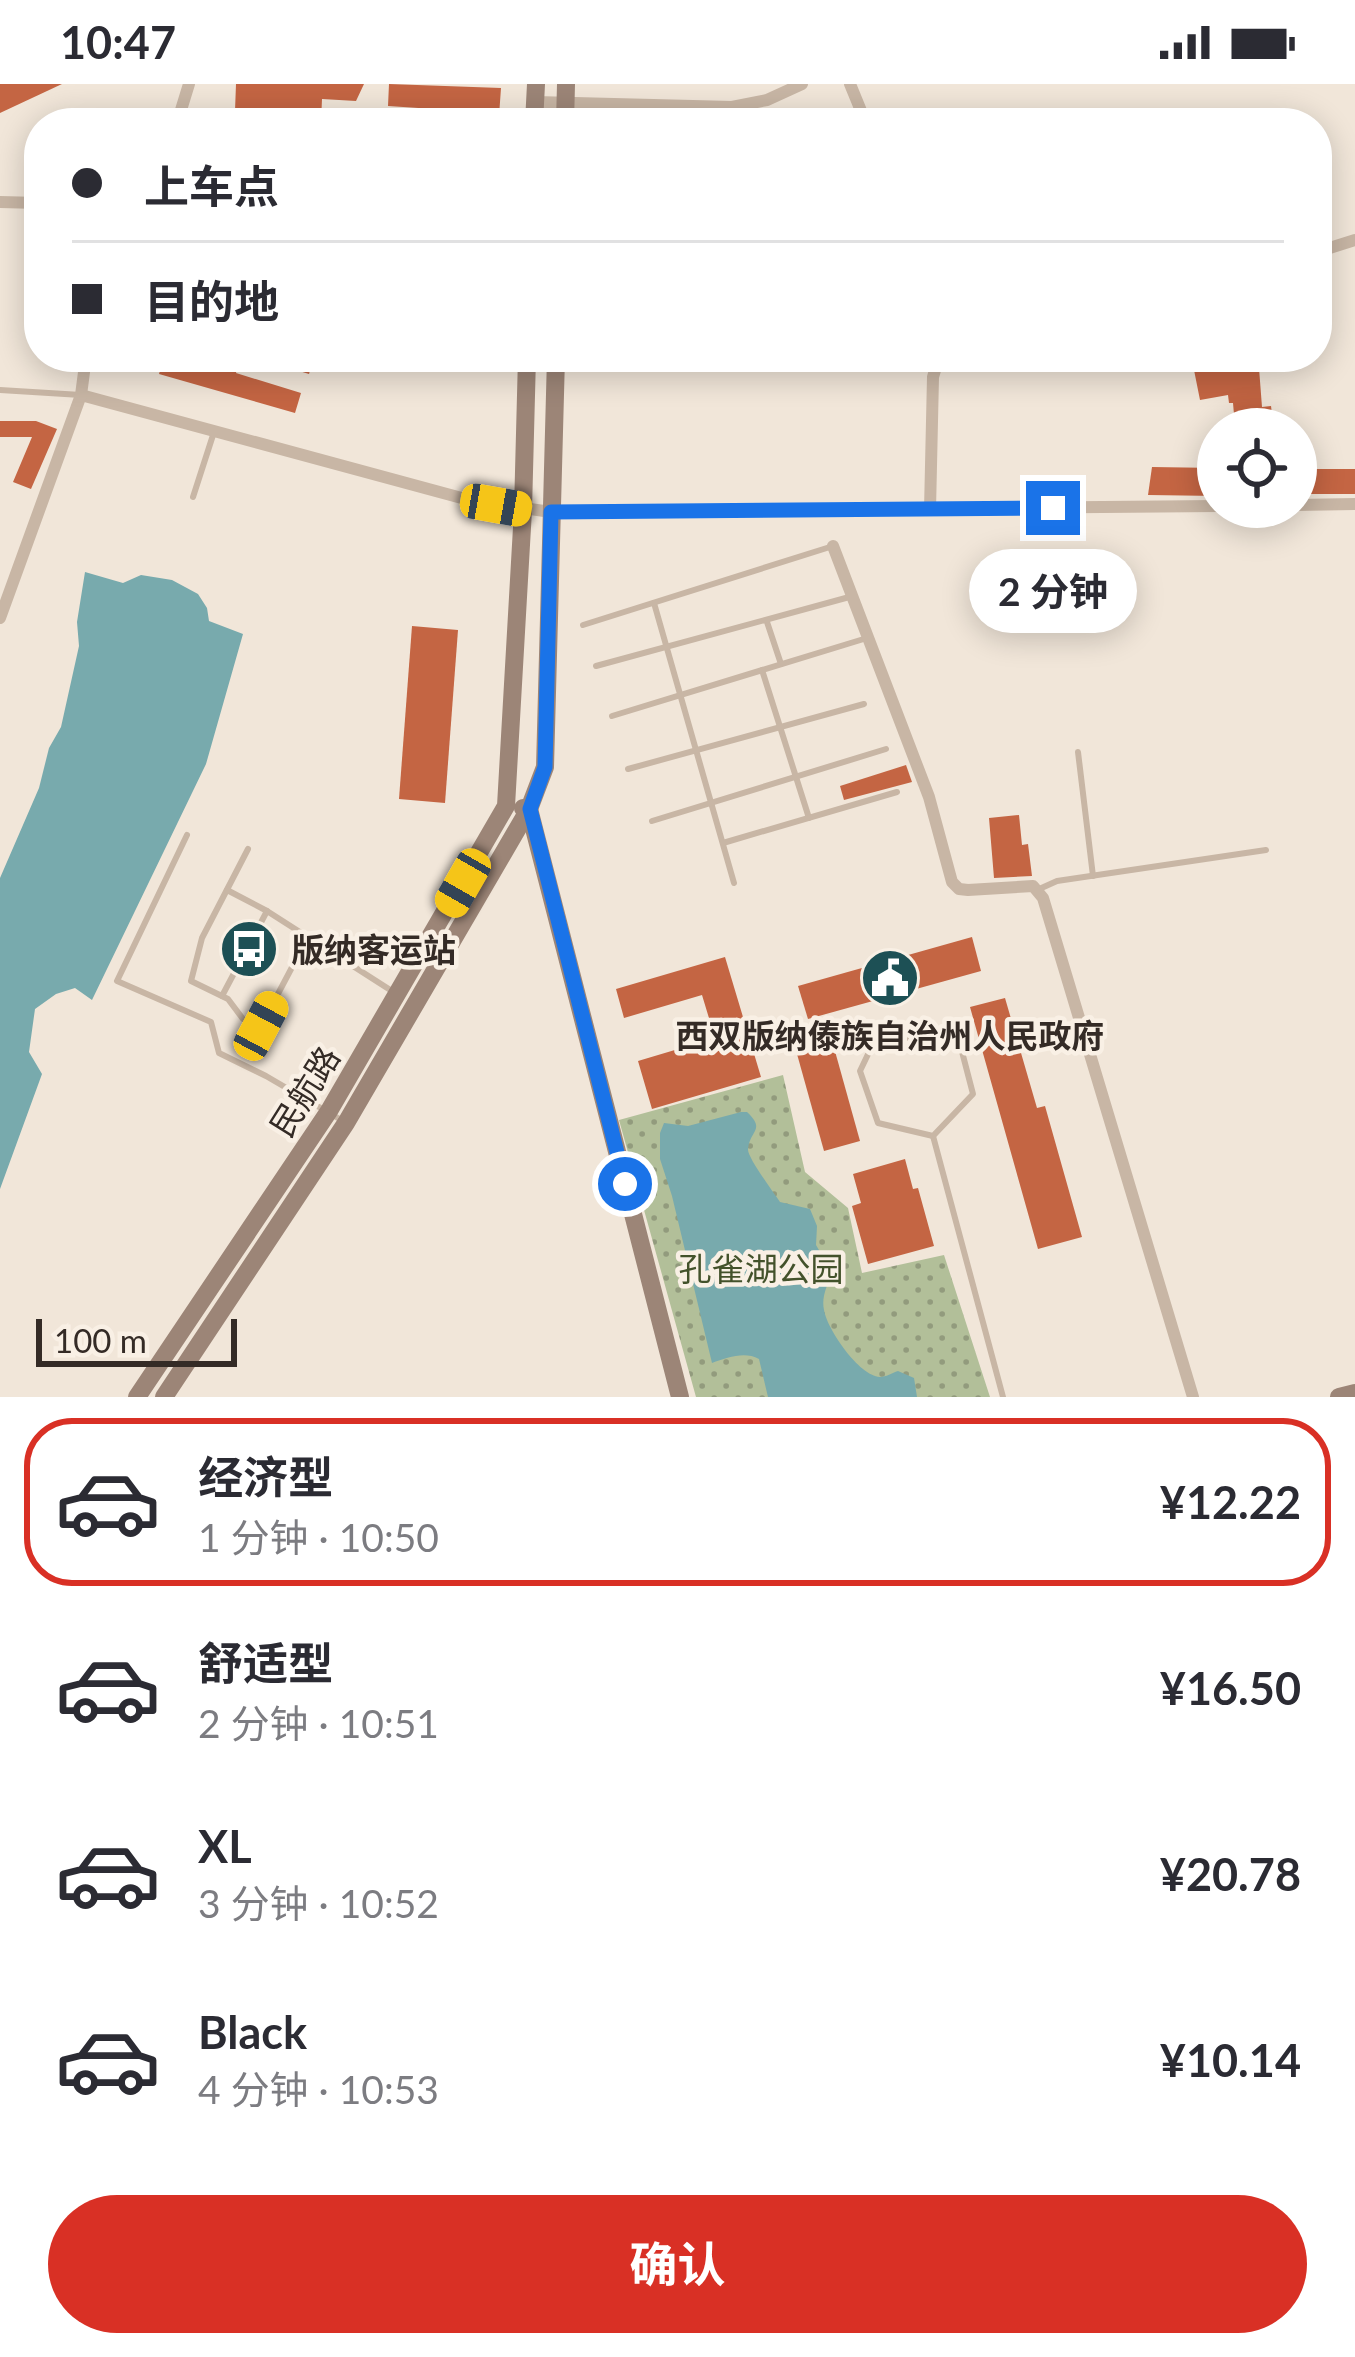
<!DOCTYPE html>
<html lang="zh">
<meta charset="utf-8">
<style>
:root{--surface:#fff;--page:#f7f7f7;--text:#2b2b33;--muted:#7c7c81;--line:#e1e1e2;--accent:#d93025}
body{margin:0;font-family:Lato,"Noto Sans SC",sans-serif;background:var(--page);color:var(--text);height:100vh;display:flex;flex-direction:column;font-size:45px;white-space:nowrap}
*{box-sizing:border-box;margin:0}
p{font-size:39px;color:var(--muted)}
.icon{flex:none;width:66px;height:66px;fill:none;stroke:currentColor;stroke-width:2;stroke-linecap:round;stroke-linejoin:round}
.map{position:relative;height:1313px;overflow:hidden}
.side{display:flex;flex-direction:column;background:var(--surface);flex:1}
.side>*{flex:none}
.hud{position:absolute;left:24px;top:24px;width:1308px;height:264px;border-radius:48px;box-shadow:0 6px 30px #0003;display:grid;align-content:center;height:264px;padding:0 48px;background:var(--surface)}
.buttons{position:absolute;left:1197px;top:324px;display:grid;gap:24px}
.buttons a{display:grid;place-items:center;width:120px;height:120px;border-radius:50%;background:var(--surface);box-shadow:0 6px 30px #0003;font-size:60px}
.scale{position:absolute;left:36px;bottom:30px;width:201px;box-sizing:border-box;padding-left:12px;border:6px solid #342b26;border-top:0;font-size:33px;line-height:42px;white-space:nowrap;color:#342b26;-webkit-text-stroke:9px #f9f0e5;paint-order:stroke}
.end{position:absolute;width:54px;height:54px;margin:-27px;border:15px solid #1a73e8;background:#fff;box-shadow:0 0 0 6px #fff}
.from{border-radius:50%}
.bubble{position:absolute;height:84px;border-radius:42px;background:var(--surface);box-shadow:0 6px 30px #0003;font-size:39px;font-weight:700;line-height:84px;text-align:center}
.car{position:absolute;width:36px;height:72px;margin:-36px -18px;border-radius:15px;box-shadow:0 0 9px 3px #0007;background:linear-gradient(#f5c518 24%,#345 0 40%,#f5c518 0 76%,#345 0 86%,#f5c518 0)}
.hud b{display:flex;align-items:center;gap:42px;height:114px;font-size:45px}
.hud b+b{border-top:3px solid var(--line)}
.hud i{width:30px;height:30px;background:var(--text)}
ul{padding:21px 0 0;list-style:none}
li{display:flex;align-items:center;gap:36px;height:168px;margin:0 24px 18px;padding:0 24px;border:6px solid transparent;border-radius:48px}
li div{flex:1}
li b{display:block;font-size:45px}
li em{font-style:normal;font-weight:700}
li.active{border-color:var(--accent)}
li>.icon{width:108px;height:108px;stroke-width:1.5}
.button{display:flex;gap:24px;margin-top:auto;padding:24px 48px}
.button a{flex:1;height:138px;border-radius:72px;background:var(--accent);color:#fff;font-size:48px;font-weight:700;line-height:138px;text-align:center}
.status{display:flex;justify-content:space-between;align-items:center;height:84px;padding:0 60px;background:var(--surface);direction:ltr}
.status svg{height:33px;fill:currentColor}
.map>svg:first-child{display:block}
</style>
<div class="status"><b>10:47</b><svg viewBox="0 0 49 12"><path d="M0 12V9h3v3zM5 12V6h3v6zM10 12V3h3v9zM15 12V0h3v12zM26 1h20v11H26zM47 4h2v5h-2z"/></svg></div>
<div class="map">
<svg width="1355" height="1313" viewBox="0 0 1355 1313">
<defs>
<pattern id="park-dots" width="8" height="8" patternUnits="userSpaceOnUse" patternTransform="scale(3)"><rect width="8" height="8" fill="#b2bf99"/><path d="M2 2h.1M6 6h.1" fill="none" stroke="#929b7d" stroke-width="1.8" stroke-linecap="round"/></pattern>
</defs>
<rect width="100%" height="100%" fill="#f1e6d9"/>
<path fill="url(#park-dots)" d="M783,991L805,1088L848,1124L862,1189L944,1171L990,1313H696L619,1036Z"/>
<g fill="#78aaad">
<path d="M85,488L123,499L141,491L172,496L198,510L207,524L209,537L243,550L206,680L92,916L75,904L56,910L35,925L29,968L42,990L0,1105V794L39,704L49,664L61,643L79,562L77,538Z"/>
<path d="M741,1028H747C766,1046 750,1046 748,1065C747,1073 774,1109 780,1118L810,1125L817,1142L816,1161L832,1188C828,1201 821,1212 824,1226C827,1245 859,1292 880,1293C886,1293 892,1289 898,1287L914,1294L917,1313H768L759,1275C744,1267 727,1274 712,1279L672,1112L660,1075V1049L664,1039L688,1042Z"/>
</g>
<g fill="#c46543">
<path d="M0,0H62L0,29Z"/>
<path d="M236,0H364L356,17L322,15L321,39H231V27H235Z"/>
<path d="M389,0L501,4L499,32L449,29V26L388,22Z"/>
<path d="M164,273H184L211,281L212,273H240L236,289L301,309L295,329L159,290Z"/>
<path d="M263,273H314L309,290L263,276Z"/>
<path d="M1224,273H1260L1263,283L1259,284L1262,323L1271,322L1273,338L1235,342L1233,319H1229L1228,311L1200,316L1193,281Z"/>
<path d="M0,337H36L57,345L31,405L13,398L32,353H0Z"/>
<path d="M1152,383L1218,384V412L1148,411Z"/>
<rect x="1296" y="385" width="59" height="25"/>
<path d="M412,542L458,546L445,719L399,715Z"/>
<path d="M906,681L912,698L844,716L840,702Z"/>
<path d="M1019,731L1022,761L1028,760L1032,792L994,794L989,734Z"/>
<path d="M972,853L981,887L808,935L798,902Z"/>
<path d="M725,873L761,993L652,1025L638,977L715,954L702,911L624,934L616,905Z"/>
<path d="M1005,914L1037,1024L1045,1022L1082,1153L1038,1165L970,923Z"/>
<path d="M833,960L860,1057L824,1067L797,970Z"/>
<path d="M905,1075L913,1105L918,1104L934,1162L868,1180L852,1122L861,1119L853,1090Z"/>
</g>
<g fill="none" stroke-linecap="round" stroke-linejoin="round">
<g stroke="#c8b6a5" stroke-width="6">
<path d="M0,306L81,311"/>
<path d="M193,413L214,348"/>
<path d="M654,519L734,799"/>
<path d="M767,538L781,580"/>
<path d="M583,541L830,463"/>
<path d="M596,582L853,512"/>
<path d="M762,586L809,734"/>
<path d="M612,632L867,554"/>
<path d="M1078,668L1093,792"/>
<path d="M628,685L864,620"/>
<path d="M652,737L886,665"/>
<path d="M187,751L117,897L211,938L219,969L266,992L343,1037"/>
<path d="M723,759L897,708"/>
<path d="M248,765L202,854L191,897L228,915L243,935L261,942L308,853"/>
<path d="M227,806L267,827L395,909"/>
<path d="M1037,806L1057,797L1266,766"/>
<path d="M222,912L267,827"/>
<path d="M944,944L960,960L973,1010L933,1052L878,1039L860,987L871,964Z"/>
<path d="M933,1052L1003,1313"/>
</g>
<g stroke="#c8b6a5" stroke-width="12">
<path d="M850,0L866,39"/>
<path d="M535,18L732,23L767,16L802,0"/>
<path d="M177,39L189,0"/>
<path d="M0,118L39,119"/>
<path d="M1317,168L1355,156"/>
<path d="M81,311L469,416L551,428L1218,422"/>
<path d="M1296,421L1355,420"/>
<path d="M930,426L933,293L939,273"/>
<path d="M833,462L929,713L952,798L959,805L968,806L1033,802L1043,814L1193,1313"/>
<path d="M0,534L81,311L86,273"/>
</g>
<g stroke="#9c8577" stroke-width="18">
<path d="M534,39L536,0"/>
<path d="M565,39L566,0"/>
<path d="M523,724L529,725L680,1313"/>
<path d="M137,1313L329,1027L506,722L523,426L527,273"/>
<path d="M164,1313L346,1039L529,725L545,683L556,273"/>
<path d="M1339,1313L1355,1309"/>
</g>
</g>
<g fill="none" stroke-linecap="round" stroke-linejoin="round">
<path stroke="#1a73e8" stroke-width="15" d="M625,1100L530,725L545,683L551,428L1053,424"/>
</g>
<defs>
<g id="bus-disc" transform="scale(3)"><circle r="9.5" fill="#1d5055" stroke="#f9f0e5"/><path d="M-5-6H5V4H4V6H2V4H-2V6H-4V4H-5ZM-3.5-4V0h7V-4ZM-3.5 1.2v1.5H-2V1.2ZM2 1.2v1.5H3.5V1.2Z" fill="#fff"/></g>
<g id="civic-disc" transform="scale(3)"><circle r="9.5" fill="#1d5055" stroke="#f9f0e5"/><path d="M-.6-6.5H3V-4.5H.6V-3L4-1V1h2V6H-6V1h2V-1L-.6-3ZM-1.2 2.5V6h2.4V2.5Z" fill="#fff"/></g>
</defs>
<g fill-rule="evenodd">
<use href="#bus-disc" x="249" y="865"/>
<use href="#civic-disc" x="890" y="894"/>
</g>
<g text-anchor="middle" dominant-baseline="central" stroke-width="9" stroke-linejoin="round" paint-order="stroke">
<g font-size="33" font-weight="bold" fill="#342b26" stroke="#f9f0e5" text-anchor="start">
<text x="291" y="865">版纳客运站</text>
<text x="890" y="951" text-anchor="middle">西双版纳傣族自治州人民政府</text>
</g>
<g font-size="33" fill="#342b26" stroke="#f9f0e5">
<text transform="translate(304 1007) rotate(-58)">民航路</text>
</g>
<g font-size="33" fill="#43522b" stroke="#f9f0e5">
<text x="761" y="1184">孔雀湖公园</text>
</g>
</g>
</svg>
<div class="buttons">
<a><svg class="icon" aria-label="locate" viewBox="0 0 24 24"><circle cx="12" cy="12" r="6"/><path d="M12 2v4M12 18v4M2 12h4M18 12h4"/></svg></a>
</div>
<div class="scale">100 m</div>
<i class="end from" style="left:625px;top:1100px"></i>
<i class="end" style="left:1053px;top:424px"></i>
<div class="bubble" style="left:969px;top:465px;width:168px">2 分钟</div>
<i class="car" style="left:496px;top:421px;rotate:100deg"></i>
<i class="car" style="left:463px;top:799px;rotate:210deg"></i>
<i class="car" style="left:261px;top:942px;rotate:28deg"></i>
<div class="hud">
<b><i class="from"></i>上车点</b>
<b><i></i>目的地</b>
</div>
</div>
<section class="side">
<ul>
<li class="active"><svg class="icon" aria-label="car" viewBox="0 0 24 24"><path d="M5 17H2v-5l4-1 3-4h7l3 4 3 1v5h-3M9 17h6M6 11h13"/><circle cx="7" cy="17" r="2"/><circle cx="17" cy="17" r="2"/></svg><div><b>经济型</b><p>1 分钟 · 10:50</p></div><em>¥12.22</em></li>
<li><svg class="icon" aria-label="car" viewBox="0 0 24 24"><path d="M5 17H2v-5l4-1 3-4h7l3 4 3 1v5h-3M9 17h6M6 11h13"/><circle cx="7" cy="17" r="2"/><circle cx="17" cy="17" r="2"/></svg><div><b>舒适型</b><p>2 分钟 · 10:51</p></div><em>¥16.50</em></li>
<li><svg class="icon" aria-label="car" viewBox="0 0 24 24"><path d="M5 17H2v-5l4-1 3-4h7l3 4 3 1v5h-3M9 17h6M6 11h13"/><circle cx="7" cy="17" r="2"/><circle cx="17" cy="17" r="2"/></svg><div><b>XL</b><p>3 分钟 · 10:52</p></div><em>¥20.78</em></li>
<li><svg class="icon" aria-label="car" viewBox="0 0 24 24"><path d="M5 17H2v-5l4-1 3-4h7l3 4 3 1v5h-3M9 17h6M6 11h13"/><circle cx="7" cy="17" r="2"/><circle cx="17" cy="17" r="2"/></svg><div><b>Black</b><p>4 分钟 · 10:53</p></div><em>¥10.14</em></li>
</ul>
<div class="button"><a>确认</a></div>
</section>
